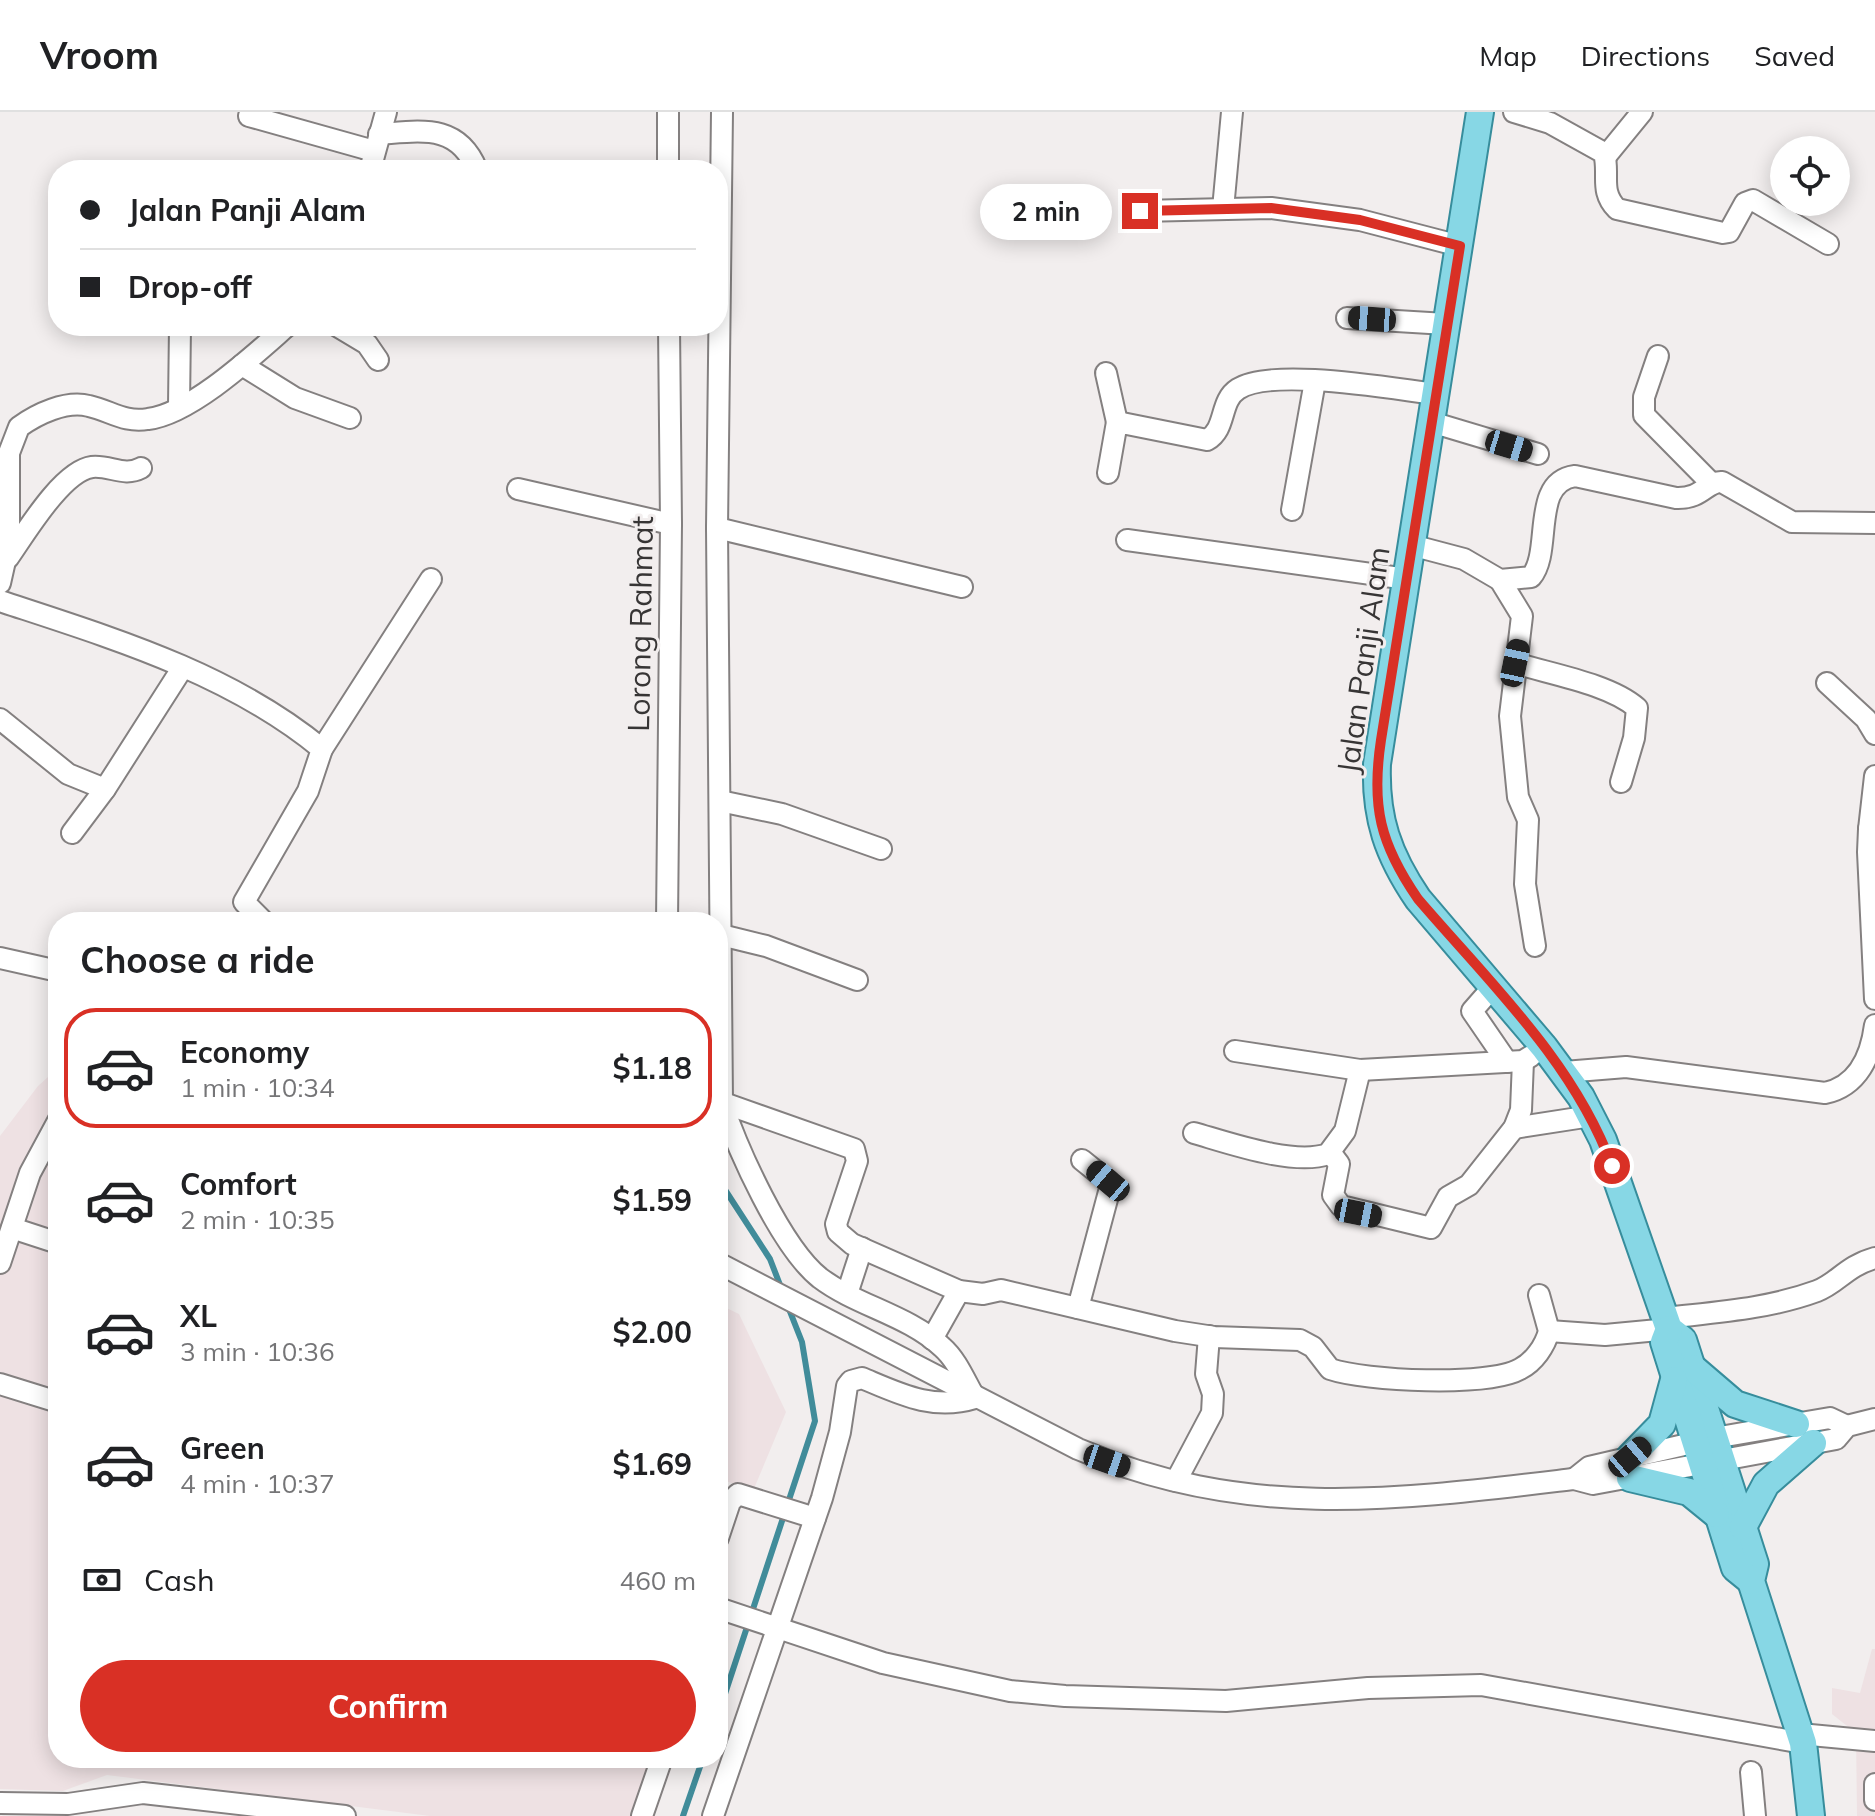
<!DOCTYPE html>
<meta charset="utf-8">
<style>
:root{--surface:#fff;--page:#f6f6f6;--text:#202124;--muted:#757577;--line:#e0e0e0;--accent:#d93025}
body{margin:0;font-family:Mulish,sans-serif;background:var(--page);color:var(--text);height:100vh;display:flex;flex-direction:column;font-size:30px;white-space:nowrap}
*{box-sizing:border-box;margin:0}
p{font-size:26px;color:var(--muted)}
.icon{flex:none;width:44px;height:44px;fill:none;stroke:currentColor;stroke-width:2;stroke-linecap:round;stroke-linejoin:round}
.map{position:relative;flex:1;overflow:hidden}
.sheet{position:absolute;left:48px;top:800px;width:680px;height:856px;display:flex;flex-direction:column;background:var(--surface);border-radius:32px;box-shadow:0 4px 20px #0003}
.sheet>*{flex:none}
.banner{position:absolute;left:48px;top:48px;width:680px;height:176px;border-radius:32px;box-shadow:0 4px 20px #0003;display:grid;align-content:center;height:176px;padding:0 32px;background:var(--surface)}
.buttons{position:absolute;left:1770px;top:24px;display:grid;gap:16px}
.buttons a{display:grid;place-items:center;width:80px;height:80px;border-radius:50%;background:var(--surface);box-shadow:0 4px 20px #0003;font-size:40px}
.end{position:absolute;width:36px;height:36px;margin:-18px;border:10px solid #d93025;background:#fff;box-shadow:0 0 0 4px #fff}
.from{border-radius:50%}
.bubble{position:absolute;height:56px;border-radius:28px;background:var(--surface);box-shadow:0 4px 20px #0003;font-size:26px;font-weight:700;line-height:56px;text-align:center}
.car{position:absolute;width:24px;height:48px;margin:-24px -12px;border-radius:10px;box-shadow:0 0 6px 2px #0007;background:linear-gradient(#222 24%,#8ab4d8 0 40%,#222 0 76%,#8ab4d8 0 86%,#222 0)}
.banner b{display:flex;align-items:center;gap:28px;height:76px;font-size:30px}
.banner b+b{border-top:2px solid var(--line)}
.banner i{width:20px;height:20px;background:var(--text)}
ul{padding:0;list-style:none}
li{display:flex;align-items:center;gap:24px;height:120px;margin:0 16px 12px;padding:0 16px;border:4px solid transparent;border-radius:32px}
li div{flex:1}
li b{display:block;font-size:30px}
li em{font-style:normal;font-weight:700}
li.active{border-color:var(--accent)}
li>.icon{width:72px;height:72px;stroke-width:1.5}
h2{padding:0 32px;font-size:36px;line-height:96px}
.pay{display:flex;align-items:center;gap:20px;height:88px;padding:0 32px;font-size:30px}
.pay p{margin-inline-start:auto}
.action{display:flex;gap:16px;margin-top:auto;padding:16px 32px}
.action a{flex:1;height:92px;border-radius:48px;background:var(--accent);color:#fff;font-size:32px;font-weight:700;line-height:92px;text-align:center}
header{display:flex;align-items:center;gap:48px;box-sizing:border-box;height:112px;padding:0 40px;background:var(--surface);border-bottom:2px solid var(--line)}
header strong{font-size:38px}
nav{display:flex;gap:44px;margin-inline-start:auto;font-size:28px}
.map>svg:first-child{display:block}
</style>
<header>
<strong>Vroom</strong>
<nav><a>Map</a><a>Directions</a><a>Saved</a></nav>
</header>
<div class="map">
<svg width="1875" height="1704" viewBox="0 0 1875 1704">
<rect width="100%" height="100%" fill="#f2eeee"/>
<g fill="#eee1e3">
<path d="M58,956V1646H657L635,1704H430L107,1663L63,1679L0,1677V1024L38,974Z"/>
<path d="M718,1192L739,1202L786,1300L753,1379L718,1366Z"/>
<path d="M1872,1537H1875V1704H1857L1856,1621L1832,1602V1576L1860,1581Z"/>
</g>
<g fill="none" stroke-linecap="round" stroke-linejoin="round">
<g stroke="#418c9a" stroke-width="6">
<path d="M696,810V809"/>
<path d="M718,1067L770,1147L782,1178"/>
<path d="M718,1603L815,1309L802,1230L787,1192"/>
<path d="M683,1704L703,1646"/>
</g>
<g stroke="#848080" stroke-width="24">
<g id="minor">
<path d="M1514,0L1550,11L1604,41C1610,62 1599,79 1617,97L1723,121L1729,120L1745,91L1753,88L1828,132"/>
<path d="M249,4L374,39"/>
<path d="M379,22C421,19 458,11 477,58"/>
<path d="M1606,44L1642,0"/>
<path d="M370,58L386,0"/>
<path d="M668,58V0"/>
<path d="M1223,97L1232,0"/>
<path d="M1140,99L1271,96L1360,108L1460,134"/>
<path d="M1347,206L1446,212"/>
<path d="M337,214L367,232L378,248"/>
<path d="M1658,244L1644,285V303L1711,371"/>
<path d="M242,253L295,286L350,306"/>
<path d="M1106,261L1117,310"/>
<path d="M179,294L180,214"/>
<path d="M1431,310L1538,342"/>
<path d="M1108,361L1117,310L1207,328C1227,317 1219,289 1238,277C1272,255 1393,277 1436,282"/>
<path d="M518,377L671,412"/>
<path d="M1292,398L1315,269"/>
<path d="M717,416L962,475"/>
<path d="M1127,428L1407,467"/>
<path d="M1411,433L1464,447L1500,468L1531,465C1553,440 1530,370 1575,364L1676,386C1703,387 1706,369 1722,370L1792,410L1875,411"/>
<path d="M8,446C25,422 62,359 92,355C110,353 124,365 141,356"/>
<path d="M1500,468L1522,504L1510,604L1518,685L1528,708L1525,772L1535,834"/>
<path d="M0,471L9,431V341L19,315C37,302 66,288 89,294C111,299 124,311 148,307C191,302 255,242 287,214"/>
<path d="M0,489C112,526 230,561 322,637L308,679L244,790L264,810"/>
<path d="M1515,551C1550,562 1610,572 1637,596L1634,626L1621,670"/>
<path d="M1827,571L1866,607L1875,622"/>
<path d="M0,607L68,662L105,677L183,555"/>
<path d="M322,637L431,467"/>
<path d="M720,689L782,702L881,737"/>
<path d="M1869,717L1875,664"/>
<path d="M1875,718L1869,717L1868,740L1875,887"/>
<path d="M72,721L105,677"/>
<path d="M667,810L671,412L669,214"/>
<path d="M721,823L766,834L857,868"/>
<path d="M0,846L58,859"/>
<path d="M1493,875L1472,899L1507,950"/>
<path d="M1235,939L1360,958L1523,949L1531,944"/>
<path d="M1564,960L1626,955L1825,981C1858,974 1871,944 1875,913"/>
<path d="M718,989L854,1037L857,1049L836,1112L838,1120L852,1132L959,1179L983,1182L1001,1178L1175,1219L1214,1225L1300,1228L1313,1235L1330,1257C1365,1269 1488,1275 1520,1257C1534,1250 1545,1234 1549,1219L1539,1183"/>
<path d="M1514,1016L1591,1004"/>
<path d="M1194,1021C1229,1031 1294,1054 1328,1042L1345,1019L1360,958"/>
<path d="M1330,1040L1339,1052L1333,1083L1341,1094L1431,1116L1448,1085L1469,1073L1514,1016L1521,998L1523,949"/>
<path d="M12,1116L58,1131"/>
<path d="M0,1151L30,1061L58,1009"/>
<path d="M718,1151L1078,1337C1247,1409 1398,1388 1574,1367L1593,1372L1836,1327L1847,1314L1875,1307"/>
<path d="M847,1182L862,1136"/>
<path d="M1078,1196L1110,1076L1108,1069L1082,1048"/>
<path d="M1666,1206C1717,1200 1768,1197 1817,1179C1838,1171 1846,1154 1875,1146"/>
<path d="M1549,1219L1605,1223L1669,1217"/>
<path d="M932,1227L959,1179"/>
<path d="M0,1272L58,1290"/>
<path d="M1574,1367L1589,1355L1714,1326L1830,1306L1847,1314"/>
<path d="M1176,1369L1212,1301L1213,1282L1206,1262L1209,1224"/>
<path d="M718,1426L730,1390L738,1382L815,1406"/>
<path d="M718,1496L883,1551L1010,1579L1065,1584L1226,1589L1368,1576L1481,1573L1803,1631"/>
<path d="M1800,1622L1875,1629"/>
<path d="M1751,1660L1755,1704"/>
<path d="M1875,1672V1688"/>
<path d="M0,1691L68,1692L143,1681L345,1704"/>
<path d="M642,1704L662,1646"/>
<path d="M713,1704L822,1386L840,1320L847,1274L851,1269L862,1266C900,1282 933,1299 975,1286C965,1269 957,1248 942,1235C908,1203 857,1194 820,1166C781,1135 738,1038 722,991L717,416L722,0"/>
</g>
</g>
<g stroke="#378d9c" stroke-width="30">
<g id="major">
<path d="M1480,0L1377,652C1375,706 1388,743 1418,787L1544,935L1581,985L1603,1028L1669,1217L1683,1228L1755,1452L1751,1469L1803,1631L1811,1704"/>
<path d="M1669,1217L1664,1230L1735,1456L1751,1469"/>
<path d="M1693,1256L1735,1292L1796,1312"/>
<path d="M1630,1345L1662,1312L1674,1268"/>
<path d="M1630,1366L1689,1380L1716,1402"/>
<path d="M1743,1415L1766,1372L1813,1331"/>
</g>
</g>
<use href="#minor" stroke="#fff" stroke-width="20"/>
<use href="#major" stroke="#87d7e5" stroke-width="26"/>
</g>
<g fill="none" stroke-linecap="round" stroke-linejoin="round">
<path stroke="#d93025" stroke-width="10" d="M1140,99L1271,96L1360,108L1460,134L1381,628C1371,694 1380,732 1418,787C1489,870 1574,950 1612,1054"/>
</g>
<g text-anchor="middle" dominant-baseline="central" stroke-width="6" stroke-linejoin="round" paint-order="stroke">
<g font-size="30" fill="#373535" stroke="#f2eeee">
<text transform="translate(640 512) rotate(-89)">Lorong Rahmat</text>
<text transform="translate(1363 548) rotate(-82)">Jalan Panji Alam</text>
</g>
</g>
</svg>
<div class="buttons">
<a><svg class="icon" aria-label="locate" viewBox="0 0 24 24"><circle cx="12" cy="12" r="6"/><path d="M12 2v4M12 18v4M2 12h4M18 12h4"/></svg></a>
</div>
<i class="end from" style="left:1612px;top:1054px"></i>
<i class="end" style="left:1140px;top:99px"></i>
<div class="bubble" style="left:980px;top:72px;width:132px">2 min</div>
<i class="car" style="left:1372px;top:207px;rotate:274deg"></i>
<i class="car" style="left:1509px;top:334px;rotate:107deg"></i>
<i class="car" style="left:1515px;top:551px;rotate:12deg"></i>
<i class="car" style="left:1108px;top:1069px;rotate:310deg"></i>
<i class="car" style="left:1358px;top:1101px;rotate:101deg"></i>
<i class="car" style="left:1630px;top:1345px;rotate:50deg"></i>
<i class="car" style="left:1107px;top:1349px;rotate:109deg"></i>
<div class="banner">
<b><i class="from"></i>Jalan Panji Alam</b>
<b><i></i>Drop-off</b>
</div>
<section class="sheet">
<h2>Choose a ride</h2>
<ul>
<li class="active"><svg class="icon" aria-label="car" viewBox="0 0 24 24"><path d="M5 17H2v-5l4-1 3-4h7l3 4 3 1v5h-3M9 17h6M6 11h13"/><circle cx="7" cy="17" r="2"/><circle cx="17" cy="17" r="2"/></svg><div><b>Economy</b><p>1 min · 10:34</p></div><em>$1.18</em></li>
<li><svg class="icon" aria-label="car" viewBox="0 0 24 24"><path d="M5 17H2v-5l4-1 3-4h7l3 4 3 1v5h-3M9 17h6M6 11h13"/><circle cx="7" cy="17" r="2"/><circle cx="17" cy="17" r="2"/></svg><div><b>Comfort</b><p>2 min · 10:35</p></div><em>$1.59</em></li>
<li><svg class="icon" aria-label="car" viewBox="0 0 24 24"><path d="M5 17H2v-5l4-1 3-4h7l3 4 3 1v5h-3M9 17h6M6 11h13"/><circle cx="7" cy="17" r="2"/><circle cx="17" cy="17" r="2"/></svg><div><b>XL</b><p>3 min · 10:36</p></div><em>$2.00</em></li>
<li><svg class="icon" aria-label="car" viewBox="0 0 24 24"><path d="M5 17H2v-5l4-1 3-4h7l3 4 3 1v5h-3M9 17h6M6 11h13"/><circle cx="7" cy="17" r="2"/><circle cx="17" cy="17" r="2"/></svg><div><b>Green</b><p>4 min · 10:37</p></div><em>$1.69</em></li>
</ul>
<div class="pay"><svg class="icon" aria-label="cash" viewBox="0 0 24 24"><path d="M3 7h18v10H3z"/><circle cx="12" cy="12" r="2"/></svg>Cash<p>460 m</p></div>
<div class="action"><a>Confirm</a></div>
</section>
</div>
